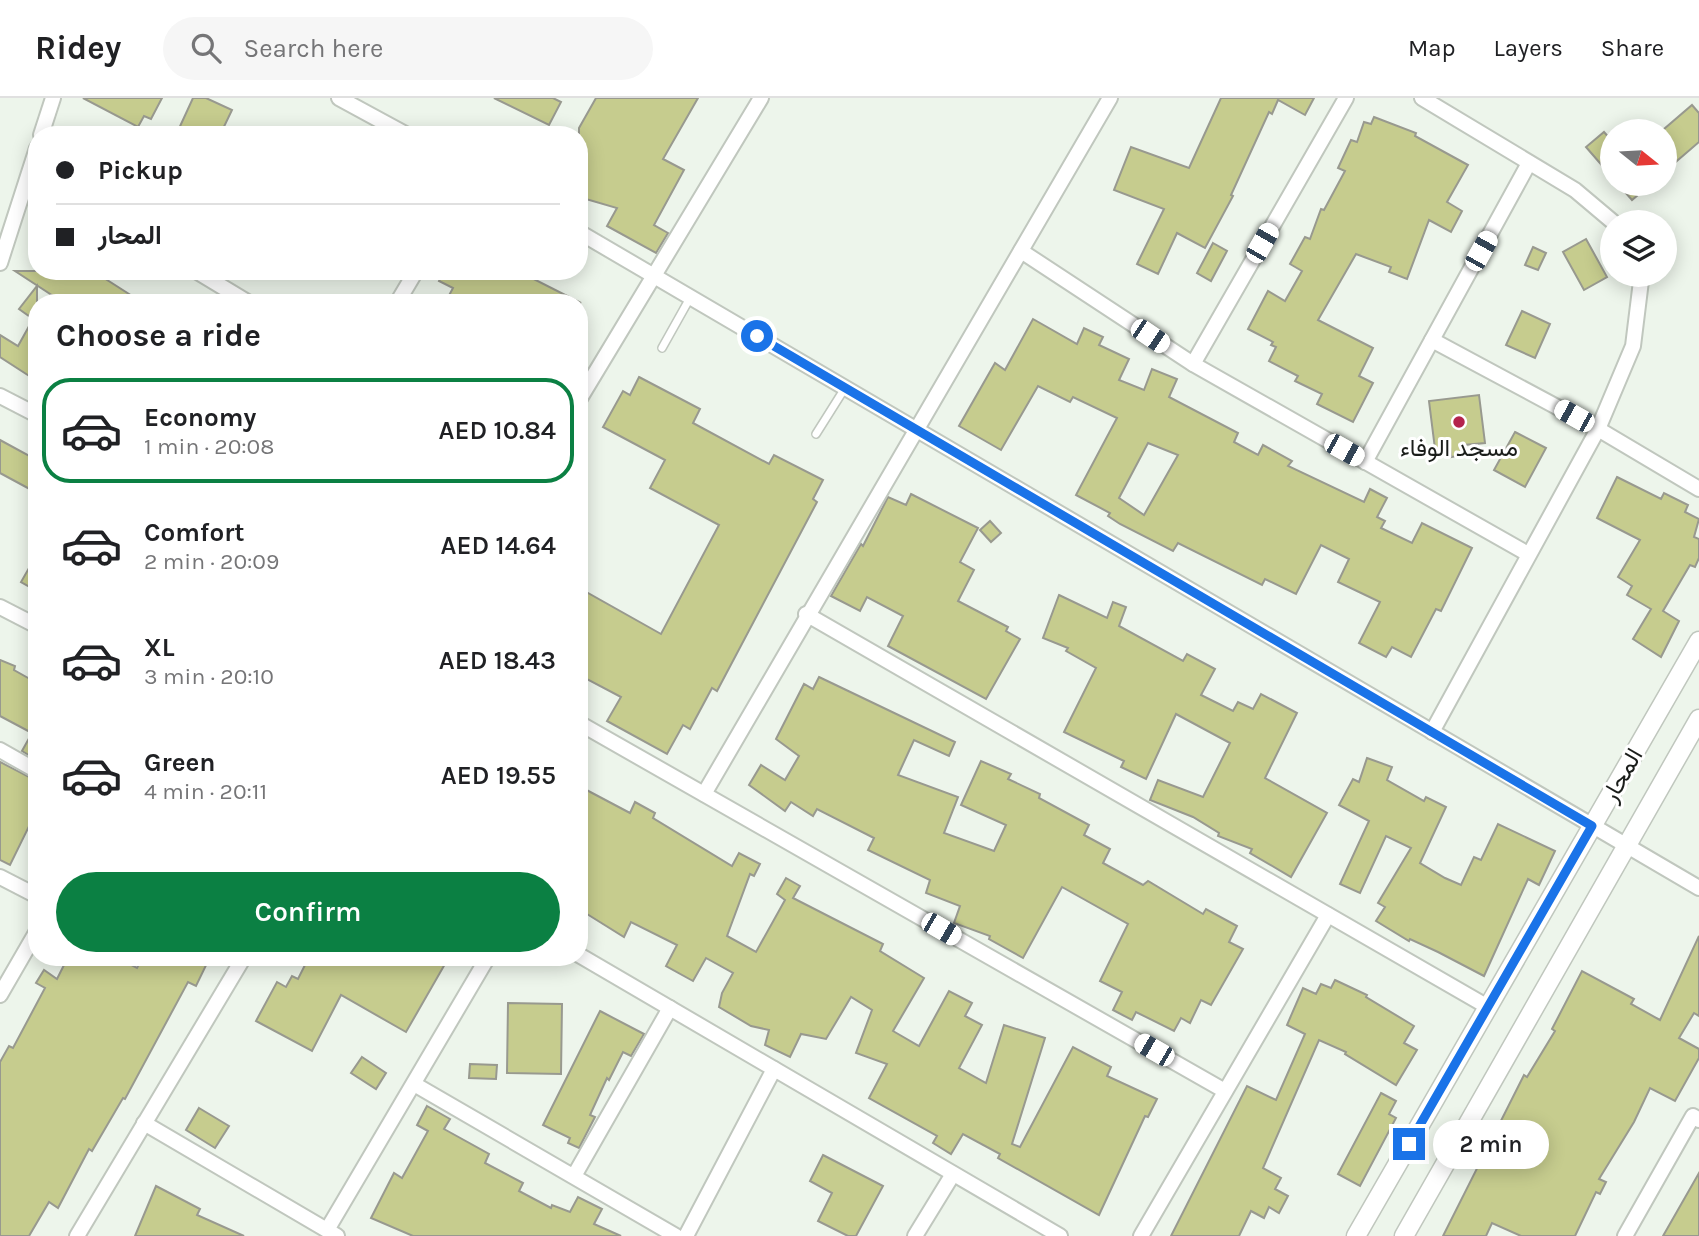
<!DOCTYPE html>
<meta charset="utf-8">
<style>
:root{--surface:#fff;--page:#f6f6f6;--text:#202124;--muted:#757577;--line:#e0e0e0;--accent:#0b8043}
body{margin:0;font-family:Karla,Vazirmatn,sans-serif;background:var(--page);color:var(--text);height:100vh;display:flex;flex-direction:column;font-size:26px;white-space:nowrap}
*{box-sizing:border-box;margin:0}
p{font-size:23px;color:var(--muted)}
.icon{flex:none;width:38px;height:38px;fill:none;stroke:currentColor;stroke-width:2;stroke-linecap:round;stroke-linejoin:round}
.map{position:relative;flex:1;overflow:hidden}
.panel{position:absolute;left:28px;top:196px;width:560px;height:672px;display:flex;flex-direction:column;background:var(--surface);border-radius:28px;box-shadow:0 4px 18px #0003}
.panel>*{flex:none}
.banner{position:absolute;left:28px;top:28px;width:560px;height:154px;border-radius:28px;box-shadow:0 4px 18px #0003;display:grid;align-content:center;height:154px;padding:0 28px;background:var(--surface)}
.needle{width:46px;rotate:108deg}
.fabs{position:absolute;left:1600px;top:21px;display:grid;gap:14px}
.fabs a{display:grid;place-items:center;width:77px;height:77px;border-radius:50%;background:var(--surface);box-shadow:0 4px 18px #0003;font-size:35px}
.end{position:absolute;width:32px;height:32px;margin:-16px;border:9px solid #1a73e8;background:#fff;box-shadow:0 0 0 4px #fff}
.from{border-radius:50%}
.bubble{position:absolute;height:49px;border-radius:24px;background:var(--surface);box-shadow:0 4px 18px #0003;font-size:23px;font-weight:600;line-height:49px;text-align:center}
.car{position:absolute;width:21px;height:42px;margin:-21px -10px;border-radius:9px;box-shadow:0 0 5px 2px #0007;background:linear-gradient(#fff 24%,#345 0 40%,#fff 0 76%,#345 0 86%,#fff 0)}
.banner b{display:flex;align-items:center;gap:24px;height:66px;font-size:26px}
.banner b+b{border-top:2px solid var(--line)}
.banner i{width:18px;height:18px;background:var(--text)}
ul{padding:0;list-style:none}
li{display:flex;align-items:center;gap:21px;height:105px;margin:0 14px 10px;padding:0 14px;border:4px solid transparent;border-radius:28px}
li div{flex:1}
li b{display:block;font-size:26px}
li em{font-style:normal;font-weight:600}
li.active{border-color:var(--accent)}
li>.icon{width:63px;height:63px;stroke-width:1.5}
h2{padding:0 28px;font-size:32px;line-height:84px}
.cta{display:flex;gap:14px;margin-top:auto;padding:14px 28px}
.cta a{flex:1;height:80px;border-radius:42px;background:var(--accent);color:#fff;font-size:28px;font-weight:600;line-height:80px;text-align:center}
header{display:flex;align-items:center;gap:42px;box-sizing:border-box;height:98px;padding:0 35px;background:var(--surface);border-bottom:2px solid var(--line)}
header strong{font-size:33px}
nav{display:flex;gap:38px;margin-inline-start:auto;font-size:24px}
.search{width:490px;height:63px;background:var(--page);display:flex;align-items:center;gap:18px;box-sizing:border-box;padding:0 24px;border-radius:38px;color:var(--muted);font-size:26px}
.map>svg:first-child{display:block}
</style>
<header>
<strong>Ridey</strong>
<div class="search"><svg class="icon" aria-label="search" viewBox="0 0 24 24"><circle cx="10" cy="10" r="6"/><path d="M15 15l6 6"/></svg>Search here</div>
<nav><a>Map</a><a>Layers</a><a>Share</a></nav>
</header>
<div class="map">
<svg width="1699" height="1138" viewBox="0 0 1699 1138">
<rect width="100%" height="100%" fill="#edf5eb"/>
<g fill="#c6cc8e" stroke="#98998f" stroke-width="2" fill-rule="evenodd">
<path d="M83,0H162L151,21L144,18L138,29Z"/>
<path d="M193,0H206L232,12L220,37H176Z"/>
<path d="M494,0H553L561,4L549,27Z"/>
<path d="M596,0H698L663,61L684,72L654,127L668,135L656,155L607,128L617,110L579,99V30Z"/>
<path d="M1221,0H1314L1305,17L1278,2L1272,16L1269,14L1231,97L1233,98L1205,150L1177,135L1158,176L1137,166L1164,111L1114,92L1131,49L1189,70Z"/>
<path d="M1692,7L1699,15V44L1664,74V31Z"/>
<path d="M1374,19L1416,35L1415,38L1468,67L1447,104L1462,113L1451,134L1429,122L1407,181L1389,174L1391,169L1356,156L1318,222L1373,250L1359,278L1373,285L1353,324L1317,306L1322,296L1295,283L1298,278L1269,263L1276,249L1271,247L1273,244L1248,231L1268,193L1285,203L1302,173L1290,166L1305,139L1310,141L1321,111L1324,112L1345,73L1338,70L1351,42L1357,44L1364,24L1371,26Z"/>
<path d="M1604,34L1612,43V79L1586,49Z"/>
<path d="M1618,86H1651L1632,102Z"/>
<path d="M1586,141L1607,179L1584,192L1563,154Z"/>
<path d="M1213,145L1227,153L1211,183L1197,175Z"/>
<path d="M1533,149L1546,155L1538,172L1525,167Z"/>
<path d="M15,173H93L143,205H64Z"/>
<path d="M444,173H518L581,205H445L453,190L439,183Z"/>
<path d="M37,188V283L0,259V237L18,248L33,221L19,211Z"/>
<path d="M1522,213L1550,226L1535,260L1506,247Z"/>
<path d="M1033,221L1077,246L1084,230L1103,239L1099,247L1129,261L1119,282L1144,292L1152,271L1177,281L1169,299L1238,335L1234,344L1258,357L1263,347L1292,363L1288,368L1364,404L1370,391L1387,400L1377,419L1385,423L1381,430L1412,445L1422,425L1472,450L1441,513L1436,511L1411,559L1392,549L1386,559L1359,545L1380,504L1338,484L1349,461L1321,447L1296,496L1265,481L1262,487L1178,445L1173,453L1120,426L1108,418L1110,415L1076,397L1117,320L1073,299L1070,304L1038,288L1001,352L959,328L995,265L1005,272ZM1148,345L1178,357L1144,417L1119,400Z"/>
<path d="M639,279L700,311L693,325L769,366L774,357L823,382L813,401L817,404L717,593L712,590L690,631L683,627L667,656L607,623L621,599L579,577V490L661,536L719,427L650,390L665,362L603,329L623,293L630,297Z"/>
<path d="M1479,297L1485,345L1464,347L1465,357L1451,359L1450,349L1435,351L1429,303Z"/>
<path d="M1515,334L1546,350L1525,389L1494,372Z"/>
<path d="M0,342L37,362V395L0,375Z"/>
<path d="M1617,379L1661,401L1664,395L1688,407L1685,414L1699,421L1694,439L1699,441V460L1695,469L1690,467L1663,513L1679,523L1661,559L1633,541L1651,511L1627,497L1632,488L1618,479L1640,442L1597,420Z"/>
<path d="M911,396L978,430L960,464L974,472L958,503L1008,529L1006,533L1020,541L986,601L888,548L903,518L867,499L860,513L831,498L861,446L863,448L888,399L906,407Z"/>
<path d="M990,423L1001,435L991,444L980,432Z"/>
<path d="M37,456V493L21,484Z"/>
<path d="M1059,497L1107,520L1113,504L1126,509L1119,528L1183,563L1187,556L1215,571L1201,597L1233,613L1238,604L1253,611L1261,596L1297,615L1265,680L1327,715L1291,779L1250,755L1252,751L1218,738L1219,735L1193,719L1150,702L1158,682L1203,699L1230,645L1176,616L1146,681L1121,669L1124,663L1064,634L1096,570L1066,553L1068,550L1043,540Z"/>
<path d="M0,562L15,568L14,572L37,585V662L22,653L32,635L0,618Z"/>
<path d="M819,579L955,644L949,658L914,642L898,677L958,699L944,735L994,753L1006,727L961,707L981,663L1011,676L1008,681L1040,696L1039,700L1089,727L1084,737L1110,751L1103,765L1143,787L1148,783L1203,816L1206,811L1237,828L1229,844L1243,851L1211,907L1201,902L1190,925L1181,920L1174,933L1136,914L1132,922L1113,912L1122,894L1100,883L1128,826L1062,789L1023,860L989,841L990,838L954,825L960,808L926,795L930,782L868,752L874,740L817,711L813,718L791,704L785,713L749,687L761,667L785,682L799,658L776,641L804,586L813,591Z"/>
<path d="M1367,660L1392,669L1387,682L1424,703L1426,699L1446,709L1420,765L1445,780L1461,787L1474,759L1481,762L1498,726L1555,753L1539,787L1528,781L1484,878L1438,854L1410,841L1409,843L1376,823L1385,809L1378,805L1411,750L1386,738L1360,795L1340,786L1369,723L1339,707L1353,681L1359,684Z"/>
<path d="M0,664L37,683V712L10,767L0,762Z"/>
<path d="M579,688L630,715L635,704L655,715L653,720L732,768L739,755L760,766L754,778L750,776L727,838L756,854L785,802L777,796L786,780L800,788L793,800L883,846L880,853L924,880L893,933L919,948L949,893L972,905L965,918L982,927L959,970L986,985L1004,927L1045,940L1012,1046L1020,1049L1073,949L1111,969L1107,978L1157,1001L1148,1019L1145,1018L1099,1117L998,1060L1000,1056L963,1036L951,1056L933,1045L937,1038L869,1000L887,966L856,955L872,912L851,899L826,941L801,936L790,959L765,947L769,932L751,928L719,909L722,895L733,875L706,860L693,883L666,868L677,847L631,824L624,839L579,811Z"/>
<path d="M1699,838V918L1694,915L1679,940L1699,951V960L1675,1003L1650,990L1634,1024L1599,1081L1606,1084L1600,1096L1596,1094L1575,1138H1521L1492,1125L1486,1138H1443L1524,977L1527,979L1555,933L1552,931L1582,873L1634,901L1631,906L1660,922Z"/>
<path d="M68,859H116L137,870L143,859H210L196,888L188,884L125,1001L123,1000L92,1053L89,1051L58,1110L49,1104L29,1138H0V964L9,948L13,950L45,890L36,885L44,872L57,881Z"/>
<path d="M309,859H449L406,934L341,897L312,953L256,923L277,884L286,889L292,878L298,881Z"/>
<path d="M1335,882L1367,897L1366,899L1414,928L1404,945L1417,952L1396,987L1345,956L1346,954L1319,942L1263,1070L1281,1080L1275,1091L1288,1098L1279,1115L1269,1109L1264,1120L1251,1113L1239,1138H1171L1247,988L1276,1002L1305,936L1287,927L1303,890L1316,896L1321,886L1331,890Z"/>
<path d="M508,905L562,906L561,976L507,975Z"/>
<path d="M600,913L644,936L631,958L623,954L609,982L607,980L590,1017L595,1019L579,1050L568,1045L570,1040L543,1027Z"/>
<path d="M362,959L386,975L376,991L351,975Z"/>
<path d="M470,966L497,967L496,981L469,980Z"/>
<path d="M1381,995L1396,1003L1389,1016L1396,1020L1360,1088L1338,1076Z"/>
<path d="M427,1008L450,1021L444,1031L489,1056L485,1065L523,1085L519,1093L551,1110L552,1107L570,1114L578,1099L602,1111L594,1126L621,1138H413L371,1120L394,1075L402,1080L428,1033L417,1027Z"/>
<path d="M199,1010L229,1028L215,1050L186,1032Z"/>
<path d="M823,1057L883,1088L856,1138H848L818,1123L832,1095L810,1083Z"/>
<path d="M1699,1075V1138H1663Z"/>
<path d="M156,1088L200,1111L197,1117L244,1138H135Z"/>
</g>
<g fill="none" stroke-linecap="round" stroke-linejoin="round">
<g stroke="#c0c7be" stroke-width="10">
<g id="service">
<path d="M662,250L690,200"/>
<path d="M816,336L845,290"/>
</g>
</g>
<g stroke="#c0c7be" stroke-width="18">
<g id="minor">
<path d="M339,0L407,37"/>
<path d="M1422,0L1575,92L1613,124"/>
<path d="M41,37L53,0"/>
<path d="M579,134L1699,790"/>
<path d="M1021,153L1193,266L1528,456"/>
<path d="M0,165L37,50"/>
<path d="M196,173L249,205"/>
<path d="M397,205L416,173"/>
<path d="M1432,242L1598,331L1699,391"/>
<path d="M1193,266L1346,0"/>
<path d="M0,298L37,317"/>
<path d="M579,302L761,0"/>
<path d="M1365,364L1529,65"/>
<path d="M0,509L37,528"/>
<path d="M806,516L1488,909"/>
<path d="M579,625L1225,993"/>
<path d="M1432,634L1598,331L1633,248L1641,183L1638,177"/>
<path d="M0,652L37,673"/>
<path d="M704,696L1110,0"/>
<path d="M0,779L37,798"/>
<path d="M579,857L1060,1138"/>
<path d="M0,897L37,833"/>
<path d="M414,986L676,1138"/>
<path d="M144,1025L337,1138"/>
<path d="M574,1078L670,910"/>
<path d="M327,1132L488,859"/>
<path d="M77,1138L244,859"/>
<path d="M686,1138L774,971"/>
<path d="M915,1138L953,1076"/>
<path d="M1141,1138L1328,817"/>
<path d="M1625,1138L1693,1018L1699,1022"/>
</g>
</g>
<g stroke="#c0c7be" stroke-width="21">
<g id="tertiary">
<path d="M1356,1138L1699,543"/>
<path d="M1404,1138L1699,621"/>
</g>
</g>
<use href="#service" stroke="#fff" stroke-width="7"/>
<use href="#minor" stroke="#fff" stroke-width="14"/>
<use href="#tertiary" stroke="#fff" stroke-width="18"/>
</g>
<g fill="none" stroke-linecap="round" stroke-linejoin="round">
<path stroke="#1a73e8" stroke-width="9" d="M757,238L1592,728L1409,1046"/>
</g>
<circle fill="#b4234c" stroke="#fff" stroke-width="2.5" cx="1459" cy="324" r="7"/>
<g text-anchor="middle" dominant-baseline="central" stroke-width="6" stroke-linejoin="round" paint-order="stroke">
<g font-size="24" fill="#1a1d1a" stroke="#fff">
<text x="1459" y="350">مسجد الوفاء</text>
</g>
<g font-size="24" fill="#1a1d1a" stroke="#fff">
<text transform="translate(1622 677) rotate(-60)">المحار</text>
</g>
</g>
</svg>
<div class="fabs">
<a><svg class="needle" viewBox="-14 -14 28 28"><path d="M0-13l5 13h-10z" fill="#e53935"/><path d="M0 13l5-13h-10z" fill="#757577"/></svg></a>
<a><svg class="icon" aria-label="layers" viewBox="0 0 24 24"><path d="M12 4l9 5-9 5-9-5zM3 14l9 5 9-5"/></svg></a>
</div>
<i class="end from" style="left:757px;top:238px"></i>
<i class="end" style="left:1409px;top:1046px"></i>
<div class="bubble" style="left:1433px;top:1022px;width:116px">2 min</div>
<i class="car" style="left:1262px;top:145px;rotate:30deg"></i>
<i class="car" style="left:1481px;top:153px;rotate:29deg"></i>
<i class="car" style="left:1150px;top:238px;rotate:124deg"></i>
<i class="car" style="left:1574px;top:318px;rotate:299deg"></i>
<i class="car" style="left:1344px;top:352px;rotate:119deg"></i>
<i class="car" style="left:941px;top:831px;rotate:120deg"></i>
<i class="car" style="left:1154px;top:952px;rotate:300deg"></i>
<div class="banner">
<b><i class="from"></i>Pickup</b>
<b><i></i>المحار</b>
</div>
<section class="panel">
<h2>Choose a ride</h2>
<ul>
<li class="active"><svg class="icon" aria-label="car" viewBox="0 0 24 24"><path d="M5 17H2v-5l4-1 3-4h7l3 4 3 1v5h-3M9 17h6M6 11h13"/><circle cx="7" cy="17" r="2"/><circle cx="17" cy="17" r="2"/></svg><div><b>Economy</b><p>1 min · 20:08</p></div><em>AED 10.84</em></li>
<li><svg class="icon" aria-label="car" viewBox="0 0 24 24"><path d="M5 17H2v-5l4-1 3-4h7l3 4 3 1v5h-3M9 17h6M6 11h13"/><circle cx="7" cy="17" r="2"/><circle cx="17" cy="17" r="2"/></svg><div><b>Comfort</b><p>2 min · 20:09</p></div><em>AED 14.64</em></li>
<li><svg class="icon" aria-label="car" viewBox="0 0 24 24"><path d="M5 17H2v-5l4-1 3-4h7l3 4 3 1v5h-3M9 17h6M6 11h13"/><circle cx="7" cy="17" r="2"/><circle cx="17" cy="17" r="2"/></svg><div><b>XL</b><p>3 min · 20:10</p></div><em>AED 18.43</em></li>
<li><svg class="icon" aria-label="car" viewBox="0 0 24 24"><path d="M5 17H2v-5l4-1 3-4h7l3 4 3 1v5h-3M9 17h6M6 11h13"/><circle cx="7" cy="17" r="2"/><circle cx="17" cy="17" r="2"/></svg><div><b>Green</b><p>4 min · 20:11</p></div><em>AED 19.55</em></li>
</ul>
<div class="cta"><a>Confirm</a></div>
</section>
</div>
